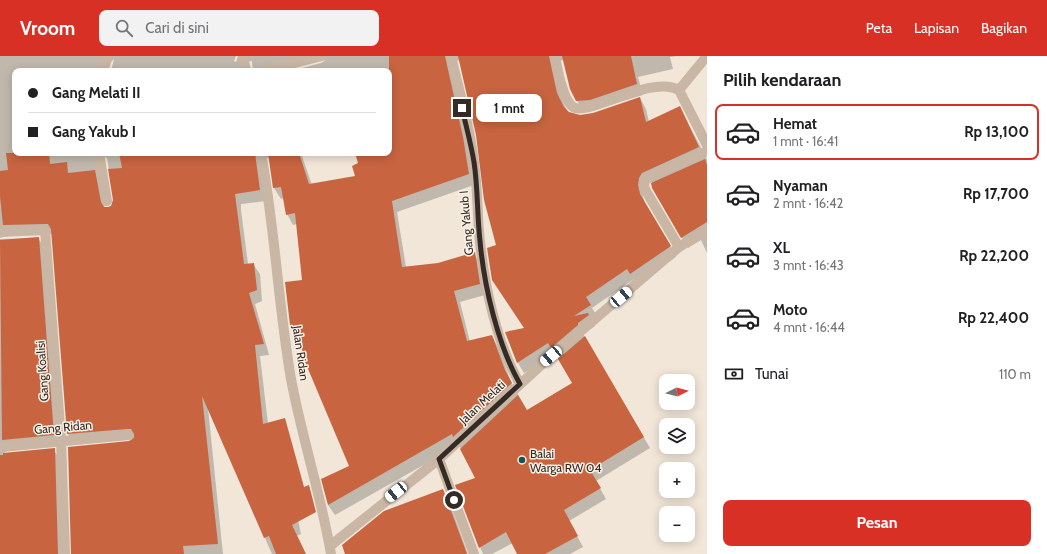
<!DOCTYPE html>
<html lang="id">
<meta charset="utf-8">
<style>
:root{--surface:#fff;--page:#f2f2f2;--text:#202124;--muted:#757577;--line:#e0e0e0;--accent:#d93025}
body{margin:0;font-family:Cabin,sans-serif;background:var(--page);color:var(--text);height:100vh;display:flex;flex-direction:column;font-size:15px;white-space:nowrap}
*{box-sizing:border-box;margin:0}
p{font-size:13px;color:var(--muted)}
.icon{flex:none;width:22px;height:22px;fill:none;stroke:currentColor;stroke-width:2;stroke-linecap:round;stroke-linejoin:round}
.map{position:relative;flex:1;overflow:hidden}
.sheet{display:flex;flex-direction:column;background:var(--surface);width:340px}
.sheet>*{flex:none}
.guide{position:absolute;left:12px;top:12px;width:380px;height:88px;border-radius:8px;box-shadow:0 2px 10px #0003;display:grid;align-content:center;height:88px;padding:0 16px;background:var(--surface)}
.needle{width:26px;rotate:84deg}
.fabs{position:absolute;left:659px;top:318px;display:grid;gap:8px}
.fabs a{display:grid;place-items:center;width:36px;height:36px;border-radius:8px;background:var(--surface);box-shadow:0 2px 10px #0003;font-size:20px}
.end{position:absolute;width:18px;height:18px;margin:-9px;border:5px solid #352b26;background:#fff;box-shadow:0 0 0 2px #fff}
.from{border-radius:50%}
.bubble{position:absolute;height:28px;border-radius:8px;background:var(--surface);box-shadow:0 2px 10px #0003;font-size:13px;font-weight:700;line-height:28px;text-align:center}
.car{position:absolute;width:12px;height:24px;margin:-12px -6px;border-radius:5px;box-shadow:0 0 3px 1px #0007;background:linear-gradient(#fff 24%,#345 0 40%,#fff 0 76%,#345 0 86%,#fff 0)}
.guide b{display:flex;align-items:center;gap:14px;height:38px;font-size:15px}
.guide b+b{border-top:1px solid var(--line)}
.guide i{width:10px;height:10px;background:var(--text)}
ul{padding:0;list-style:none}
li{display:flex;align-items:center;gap:12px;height:56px;margin:0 8px 6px;padding:0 8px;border:2px solid transparent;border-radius:8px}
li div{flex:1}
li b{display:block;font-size:15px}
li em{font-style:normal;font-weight:700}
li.current{border-color:var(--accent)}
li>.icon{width:36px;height:36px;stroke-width:1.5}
h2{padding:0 16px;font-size:18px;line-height:48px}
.pay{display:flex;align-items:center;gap:10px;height:44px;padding:0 16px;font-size:15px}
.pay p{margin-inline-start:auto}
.button{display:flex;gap:8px;margin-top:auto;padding:8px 16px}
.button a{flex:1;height:46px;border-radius:8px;background:var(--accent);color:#fff;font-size:16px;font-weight:700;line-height:46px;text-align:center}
header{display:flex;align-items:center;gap:24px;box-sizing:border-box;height:56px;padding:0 20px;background:var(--accent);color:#fff}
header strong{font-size:19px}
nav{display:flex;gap:22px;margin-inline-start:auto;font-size:14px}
.search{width:280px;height:36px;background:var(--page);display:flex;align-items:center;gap:10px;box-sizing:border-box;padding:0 14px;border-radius:8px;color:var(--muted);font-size:15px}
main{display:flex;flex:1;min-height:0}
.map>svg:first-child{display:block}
</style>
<header>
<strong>Vroom</strong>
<div class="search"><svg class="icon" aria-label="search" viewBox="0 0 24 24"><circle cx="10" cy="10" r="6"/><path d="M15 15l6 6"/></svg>Cari di sini</div>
<nav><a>Peta</a><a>Lapisan</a><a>Bagikan</a></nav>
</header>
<main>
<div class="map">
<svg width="707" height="498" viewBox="0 0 707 498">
<rect width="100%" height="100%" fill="#f1e6d8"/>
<g fill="#0003" fill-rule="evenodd">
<path d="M0,0H236L234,5L236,6L238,0H678L670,1L673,13L638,21L643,39L587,56H584L573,38L564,4L557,5L554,13L561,41L568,57L580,60L593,58L640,42L646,53L649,66L680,52L707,103V197L701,184L688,192L652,129V126L648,128L644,133L643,141L646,149L676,201L637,228L634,223L592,252L597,260L591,264L595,270L583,278L650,392L596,425L606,443L569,465L583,491L570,498H518L513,487L492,498H483L480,491L477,422L459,389L335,459L328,449L350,410L303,295L291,269L303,224L297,168L293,169L287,158L284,142L281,143L274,132L269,102H263L266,145L241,148V154L248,208H253L260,218L262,245L255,248L269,299L260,300L268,368L280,377L301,478L297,480L305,498H272L208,352L223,498H73L129,386L134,383L74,389L68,378L53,178L6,180L0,182ZM114,3L111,15H243L245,6L252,5L253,15H283L326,4L321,7L291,15H389V97H356L360,108L357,121L312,129L301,97H15V15H106L108,9ZM460,4L477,79L497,190L525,273L518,307L524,317L555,297L573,327L527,355L511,326L498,291L492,280L470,286L460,246L485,239L480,208L474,197L438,208L406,211L397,156L474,129L453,6ZM104,101L107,102L114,144L112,150L105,152L98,110Z"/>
<path d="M38,182L45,193L60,390L7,395L2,398L54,394L60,404L64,498H14L0,409V183Z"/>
<path d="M443,435L449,445L468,498H346Z"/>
</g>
<g fill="#c86440">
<path d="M389,0H445L463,81L469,118L392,145L402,211L438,207L475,196L480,228L454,235L467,285L492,279L505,314L512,327L453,381L452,378L328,449L321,423L349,410L303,301L301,284H296L290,269L285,226L302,224L295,157L286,159L281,131L273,132L268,97H299L309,128L355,120L352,110L358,107L355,97H389Z"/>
<path d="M458,0H549L557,37L564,51L569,56L580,59L593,57L640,41L646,66L680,50L699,91L642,117L639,122L638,129L640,138L671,190L630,218L627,213L586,241L591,249L574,260L588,257L589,259L578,267V269L551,292L548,287L517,307L505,276L524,272L492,224L487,192L496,189L484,144L476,79Z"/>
<path d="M562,0H631L637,28L590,44L576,45L570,33Z"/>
<path d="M6,97H49L50,108L67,106L68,117L95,114L101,146L104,151H108L111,150L113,144L108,113L122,112L119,97H255L260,134L235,138L244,208L254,207L257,234L249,237L264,288L255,289L263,368L285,362L304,431L309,429L316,456L292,469L306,498H276L269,480L264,482L202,340L218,488L183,490L184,498H71L68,391L129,385L134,382V378L131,373H127L67,378L51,173L48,168H45L3,169L0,140V115L8,114Z"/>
<path d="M705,103L707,109V166L681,182L652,132L651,127Z"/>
<path d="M39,181L54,379L2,384L0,184Z"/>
<path d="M585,280L644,381L590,414L601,432L564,454L578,480L545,498H517L506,476L479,492L455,429L475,422L460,393L518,339L527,354L572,327L558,303Z"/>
<path d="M55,392L58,498H0V399H3V397Z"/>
<path d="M443,433L467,498H345L342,489L384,455Z"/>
</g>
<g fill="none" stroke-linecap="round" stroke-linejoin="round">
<path stroke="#c9b6a4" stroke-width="10" d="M1,391L128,379"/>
<g stroke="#c9b6a4" stroke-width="10">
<path d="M243,0L246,15"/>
<path d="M451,0C459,35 470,71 474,107C478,133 477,160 480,186C485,233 497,288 520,328"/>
<path d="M555,0C557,12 563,44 573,51C588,61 650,18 679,34"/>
<path d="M103,15L108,0"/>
<path d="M262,15L319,0"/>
<path d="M679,34L707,89"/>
<path d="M679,34L707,0"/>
<path d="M99,97L107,145"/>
<path d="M261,97C275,172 278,248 291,323C302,382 321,439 331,498"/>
<path d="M0,176L45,174L61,384L65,498"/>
<path d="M679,191L646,135L644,130L645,123L707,95"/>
<path d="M439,403L474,498"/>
<path d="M330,490L439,403L540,310L679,191L707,174"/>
</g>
</g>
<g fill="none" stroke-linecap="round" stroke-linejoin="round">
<path stroke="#352b26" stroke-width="5" d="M454,444L439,403L520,328C498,290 484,230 480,185C477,159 478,132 474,106C471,88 466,70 462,52"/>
</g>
<circle fill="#1b5156" stroke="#f9f0e4" stroke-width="1.5" cx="522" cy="404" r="4"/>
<g text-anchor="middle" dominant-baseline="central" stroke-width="3" stroke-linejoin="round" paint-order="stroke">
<g font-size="12" fill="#352b26" stroke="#f9f0e4">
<text transform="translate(466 167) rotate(-95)">Gang Yakub I</text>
<text transform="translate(301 297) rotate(82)">Jalan Ridan</text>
<text transform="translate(42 315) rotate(-94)">Gang Koalisi</text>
<text transform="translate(482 346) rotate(-43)">Jalan Melati</text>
<text transform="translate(63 371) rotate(-5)">Gang Ridan</text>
</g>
<g font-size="12" fill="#352b26" stroke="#f9f0e4" text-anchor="start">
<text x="530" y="397">Balai<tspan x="530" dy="14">Warga RW 04</tspan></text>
</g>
</g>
</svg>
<div class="fabs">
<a><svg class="needle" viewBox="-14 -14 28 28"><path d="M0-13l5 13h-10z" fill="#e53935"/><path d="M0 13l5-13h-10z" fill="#757577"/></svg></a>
<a><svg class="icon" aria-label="layers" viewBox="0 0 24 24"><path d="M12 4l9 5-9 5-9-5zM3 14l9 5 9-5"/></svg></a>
<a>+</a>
<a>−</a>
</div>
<i class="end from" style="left:454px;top:444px"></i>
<i class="end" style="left:462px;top:52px"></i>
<div class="bubble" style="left:476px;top:38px;width:66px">1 mnt</div>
<i class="car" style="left:621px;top:241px;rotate:50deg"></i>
<i class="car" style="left:551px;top:300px;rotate:230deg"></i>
<i class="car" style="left:396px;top:436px;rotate:231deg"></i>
<div class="guide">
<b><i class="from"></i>Gang Melati II</b>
<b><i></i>Gang Yakub I</b>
</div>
</div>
<section class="sheet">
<h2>Pilih kendaraan</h2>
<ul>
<li class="current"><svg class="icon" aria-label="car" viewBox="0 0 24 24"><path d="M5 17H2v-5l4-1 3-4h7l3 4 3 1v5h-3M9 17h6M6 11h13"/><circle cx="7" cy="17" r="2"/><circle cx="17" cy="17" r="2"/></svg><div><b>Hemat</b><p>1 mnt · 16:41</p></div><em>Rp 13,100</em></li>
<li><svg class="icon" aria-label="car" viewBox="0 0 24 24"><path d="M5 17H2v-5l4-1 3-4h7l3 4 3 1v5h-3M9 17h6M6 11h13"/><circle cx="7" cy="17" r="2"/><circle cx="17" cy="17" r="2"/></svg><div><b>Nyaman</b><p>2 mnt · 16:42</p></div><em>Rp 17,700</em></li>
<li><svg class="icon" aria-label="car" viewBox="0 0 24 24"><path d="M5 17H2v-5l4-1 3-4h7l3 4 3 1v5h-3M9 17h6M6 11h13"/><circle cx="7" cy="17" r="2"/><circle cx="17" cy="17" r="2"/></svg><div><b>XL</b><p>3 mnt · 16:43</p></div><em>Rp 22,200</em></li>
<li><svg class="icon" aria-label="car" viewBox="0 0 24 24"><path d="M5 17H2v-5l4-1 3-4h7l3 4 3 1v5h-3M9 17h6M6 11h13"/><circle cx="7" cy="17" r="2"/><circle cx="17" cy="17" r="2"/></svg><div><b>Moto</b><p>4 mnt · 16:44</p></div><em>Rp 22,400</em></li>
</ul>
<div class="pay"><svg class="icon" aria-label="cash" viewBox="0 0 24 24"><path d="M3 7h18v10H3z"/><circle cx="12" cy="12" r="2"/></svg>Tunai<p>110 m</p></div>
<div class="button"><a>Pesan</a></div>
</section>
</main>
